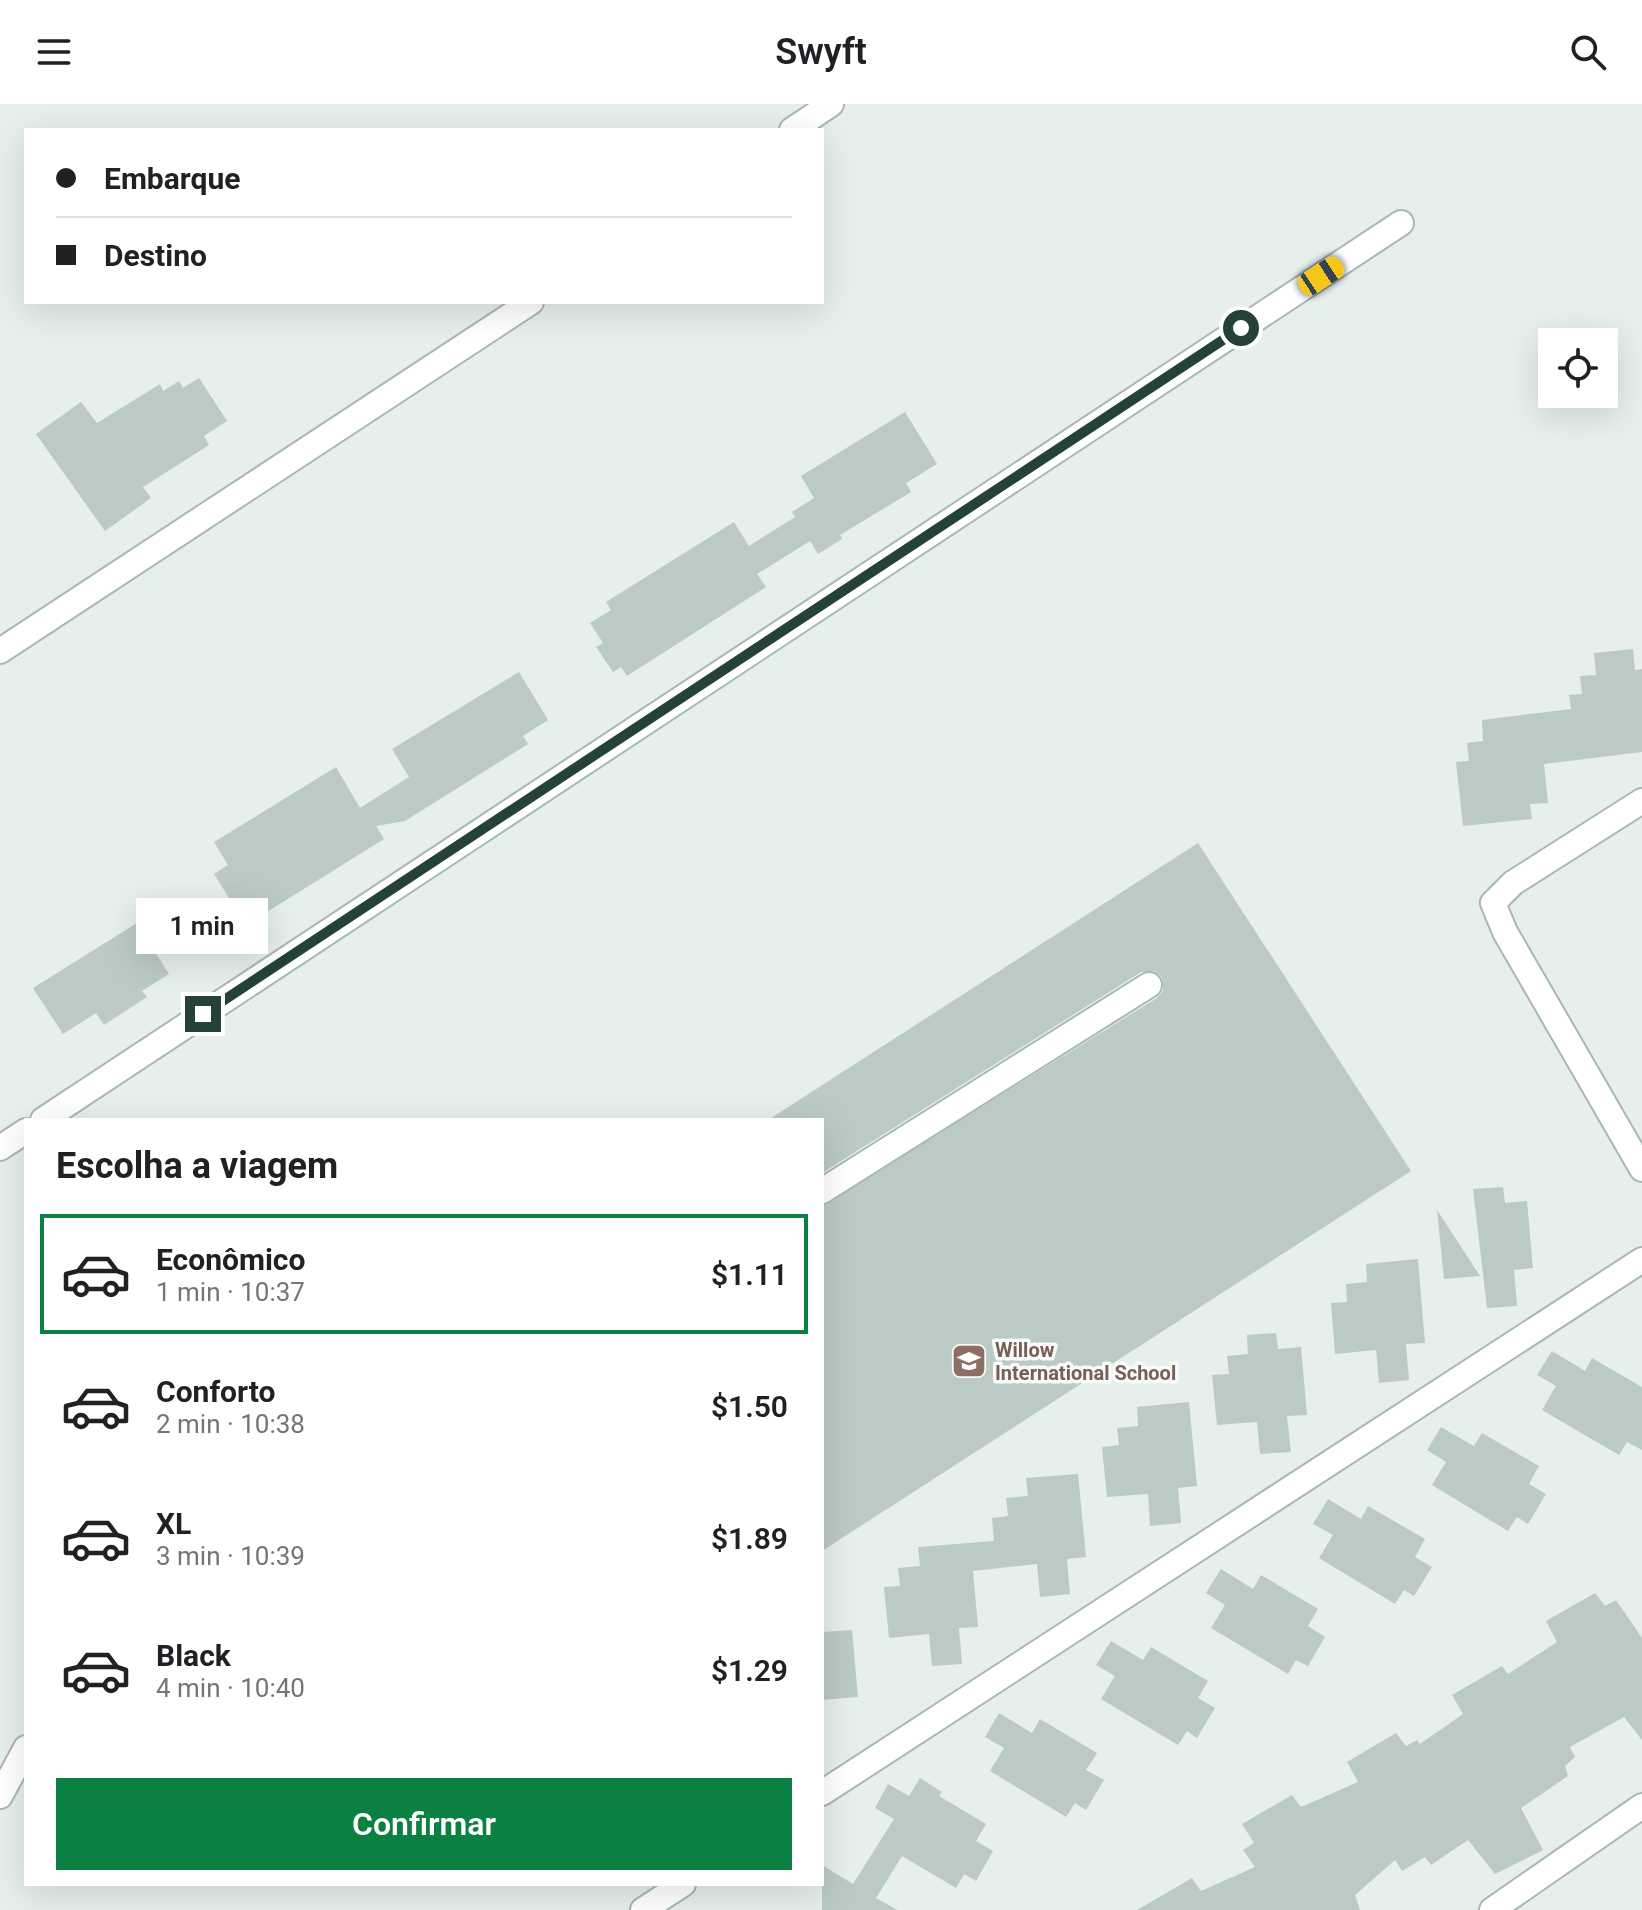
<!DOCTYPE html>
<html lang="pt">
<meta charset="utf-8">
<style>
:root{--surface:#fff;--page:#f6f6f6;--text:#202124;--muted:#757577;--line:#e0e0e0;--accent:#0b8043}
body{margin:0;font-family:Roboto,sans-serif;background:var(--page);color:var(--text);height:100vh;display:flex;flex-direction:column;font-size:30px;white-space:nowrap}
*{box-sizing:border-box;margin:0}
p{font-size:26px;color:var(--muted)}
.icon{flex:none;width:44px;height:44px;fill:none;stroke:currentColor;stroke-width:2;stroke-linecap:round;stroke-linejoin:round}
.map{position:relative;flex:1;overflow:hidden}
.drawer{position:absolute;left:24px;top:1014px;width:800px;height:768px;display:flex;flex-direction:column;background:var(--surface);border-radius:0px;box-shadow:0 8px 32px #0002}
.drawer>*{flex:none}
.banner{position:absolute;left:24px;top:24px;width:800px;height:176px;border-radius:0px;box-shadow:0 8px 32px #0002;display:grid;align-content:center;height:176px;padding:0 32px;background:var(--surface)}
.tools{position:absolute;left:1538px;top:224px;display:grid;gap:16px}
.tools a{display:grid;place-items:center;width:80px;height:80px;border-radius:0px;background:var(--surface);box-shadow:0 8px 32px #0002;font-size:40px}
.end{position:absolute;width:36px;height:36px;margin:-18px;border:10px solid #24423a;background:#fff;box-shadow:0 0 0 4px #fff}
.from{border-radius:50%}
.bubble{position:absolute;height:56px;border-radius:0px;background:var(--surface);box-shadow:0 8px 32px #0002;font-size:26px;font-weight:600;line-height:56px;text-align:center}
.car{position:absolute;width:24px;height:48px;margin:-24px -12px;border-radius:10px;box-shadow:0 0 6px 2px #0007;background:linear-gradient(#f5c518 24%,#345 0 40%,#f5c518 0 76%,#345 0 86%,#f5c518 0)}
.banner b{display:flex;align-items:center;gap:28px;height:76px;font-size:30px}
.banner b+b{border-top:2px solid var(--line)}
.banner i{width:20px;height:20px;background:var(--text)}
ul{padding:0;list-style:none}
li{display:flex;align-items:center;gap:24px;height:120px;margin:0 16px 12px;padding:0 16px;border:4px solid transparent;border-radius:0px}
li div{flex:1}
li b{display:block;font-size:30px}
li em{font-style:normal;font-weight:600}
li.selected{border-color:var(--accent)}
li>.icon{width:72px;height:72px;stroke-width:1.5}
h2{padding:0 32px;font-size:36px;line-height:96px}
.cta{display:flex;gap:16px;margin-top:auto;padding:16px 32px}
.cta a{flex:1;height:92px;border-radius:0px;background:var(--accent);color:#fff;font-size:32px;font-weight:600;line-height:92px;text-align:center}
header{display:flex;justify-content:space-between;align-items:center;height:104px;padding:0 32px;background:var(--surface);font-size:36px;font-weight:600}
.map>svg:first-child{display:block}
</style>
<header><svg class="icon" aria-label="menu" viewBox="0 0 24 24"><path d="M4 6h16M4 12h16M4 18h16"/></svg>Swyft<svg class="icon" aria-label="search" viewBox="0 0 24 24"><circle cx="10" cy="10" r="6"/><path d="M15 15l6 6"/></svg></header>
<div class="map">
<svg width="1642" height="1806" viewBox="0 0 1642 1806">
<rect width="100%" height="100%" fill="#e6efeb"/>
<g fill="#bbcac4">
<path d="M199,274L227,317L204,332L209,341L143,383L151,394L105,427L36,330L81,298L97,319L160,280L163,287L179,277L183,284Z"/>
<path d="M905,308L937,360L906,379L911,388L840,431L842,435L818,450L810,437L757,470L766,483L627,572L621,563L613,568L596,543L603,539L590,519L611,506L606,498L734,418L749,442L795,413L792,408L814,394L801,372Z"/>
<path d="M1633,545L1635,566L1642,565V648L1544,660L1548,699L1530,700L1532,715L1463,722L1456,658L1469,657L1467,639L1483,637L1482,616L1571,605L1569,591L1582,590L1580,572L1596,571L1594,549Z"/>
<path d="M519,568L548,616L523,632L528,640L405,717L376,722L384,735L246,821L214,770L228,761L214,738L336,663L360,704L409,673L392,645Z"/>
<path d="M1198,739L1411,1067L822,1447V1102L1157,894L1163,887L1162,874L1155,867L1141,868L822,1069V1016H768Z"/>
<path d="M137,819L169,870L142,887L147,893L104,921L96,909L63,930L33,884Z"/>
<path d="M1503,1083L1505,1099L1527,1097L1533,1164L1514,1166L1517,1202L1487,1204L1473,1085Z"/>
<path d="M1437,1106L1480,1172L1444,1175Z"/>
<path d="M1418,1155L1425,1239L1406,1240L1409,1276L1379,1279L1376,1246L1335,1250L1331,1199L1347,1198L1346,1180L1367,1178L1366,1160Z"/>
<path d="M1276,1229L1278,1245L1301,1243L1307,1311L1287,1312L1291,1348L1260,1350L1257,1318L1217,1321L1212,1271L1229,1270L1227,1252L1248,1250L1247,1231Z"/>
<path d="M1552,1247L1585,1267L1592,1254L1642,1283V1346L1627,1338L1619,1351L1542,1306L1556,1282L1537,1271Z"/>
<path d="M1189,1298L1197,1382L1178,1384L1181,1419L1150,1422L1148,1390L1107,1393L1102,1343L1119,1341L1117,1324L1138,1322L1137,1303Z"/>
<path d="M1441,1323L1474,1342L1482,1329L1539,1362L1529,1380L1546,1390L1528,1420L1517,1413L1508,1427L1432,1381L1446,1358L1427,1346Z"/>
<path d="M1078,1370L1086,1453L1067,1455L1070,1490L1040,1493L1037,1460L973,1467L978,1523L959,1524L962,1560L932,1562L929,1530L889,1534L884,1483L900,1482L898,1464L920,1462L918,1443L994,1437L992,1414L1008,1412L1006,1394L1028,1392L1026,1374Z"/>
<path d="M1328,1395L1361,1415L1368,1402L1425,1435L1415,1453L1432,1463L1414,1492L1404,1486L1395,1500L1319,1454L1333,1431L1313,1420Z"/>
<path d="M1221,1465L1253,1485L1261,1471L1318,1505L1308,1522L1325,1533L1308,1562L1296,1556L1288,1570L1211,1524L1225,1501L1206,1489Z"/>
<path d="M1595,1489L1605,1502L1616,1496L1642,1534V1636L1624,1613L1570,1643L1575,1653L1565,1662L1568,1672L1521,1704L1543,1746L1495,1770L1468,1736L1431,1761L1425,1753L1402,1767L1395,1756L1355,1791L1360,1806H1137L1192,1774L1201,1787L1255,1763L1243,1746L1254,1739L1242,1720L1292,1691L1301,1703L1358,1678L1347,1658L1396,1629L1406,1642L1417,1636L1420,1640L1463,1610L1452,1591L1502,1562L1508,1570L1557,1538L1546,1517Z"/>
<path d="M852,1526L858,1593L822,1596V1528Z"/>
<path d="M1111,1537L1143,1556L1151,1543L1208,1577L1198,1594L1215,1604L1197,1634L1187,1627L1178,1641L1101,1595L1115,1572L1096,1561Z"/>
<path d="M999,1609L1032,1629L1040,1615L1097,1649L1086,1666L1104,1676L1086,1706L1075,1699L1066,1713L990,1667L1004,1644L985,1633Z"/>
<path d="M920,1674L942,1688L939,1692L986,1720L976,1737L993,1747L976,1777L964,1770L956,1784L902,1752L876,1794L897,1806H822V1761L853,1780L894,1715L875,1704L888,1680L909,1692Z"/>
</g>
<g fill="none" stroke-linecap="round" stroke-linejoin="round">
<g stroke="#a8b8b2" stroke-width="28">
<g id="minor">
<path d="M792,26L831,0"/>
<path d="M0,547L531,198"/>
<path d="M1642,697L1513,779L1493,799L1505,828L1642,1065"/>
<path d="M43,1016L1401,119"/>
<path d="M0,1044L26,1027"/>
<path d="M822,1087L1149,881"/>
<path d="M822,1689L1642,1156"/>
<path d="M0,1692L26,1644"/>
<path d="M643,1806L683,1780"/>
<path d="M1492,1806L1642,1702"/>
</g>
</g>
<use href="#minor" stroke="#fff" stroke-width="24"/>
</g>
<g fill="none" stroke-linecap="round" stroke-linejoin="round">
<path stroke="#24423a" stroke-width="10" d="M203,910L1241,224"/>
</g>
<defs>
<g id="school-square" transform="scale(1.8)"><rect x="-9" y="-9" width="18" height="18" rx="4" fill="#8d6e63" stroke="#f7fbf9"/><path d="M0-5L7-2L0 1L-7-2ZM-4 1L0 2.5L4 1V4Q0 6-4 4Z" fill="#fff"/></g>
</defs>
<g fill-rule="evenodd">
<use href="#school-square" x="969" y="1257"/>
</g>
<g text-anchor="middle" dominant-baseline="central" stroke-width="7" stroke-linejoin="round" paint-order="stroke">
<g font-size="20" font-weight="bold" fill="#785e54" stroke="#f7fbf9" text-anchor="start">
<text x="995" y="1246">Willow<tspan x="995" dy="23">International School</tspan></text>
</g>
</g>
</svg>
<div class="tools">
<a><svg class="icon" aria-label="locate" viewBox="0 0 24 24"><circle cx="12" cy="12" r="6"/><path d="M12 2v4M12 18v4M2 12h4M18 12h4"/></svg></a>
</div>
<i class="end from" style="left:1241px;top:224px"></i>
<i class="end" style="left:203px;top:910px"></i>
<div class="bubble" style="left:136px;top:794px;width:132px">1 min</div>
<i class="car" style="left:1321px;top:172px;rotate:57deg"></i>
<div class="banner">
<b><i class="from"></i>Embarque</b>
<b><i></i>Destino</b>
</div>
<section class="drawer">
<h2>Escolha a viagem</h2>
<ul>
<li class="selected"><svg class="icon" aria-label="car" viewBox="0 0 24 24"><path d="M5 17H2v-5l4-1 3-4h7l3 4 3 1v5h-3M9 17h6M6 11h13"/><circle cx="7" cy="17" r="2"/><circle cx="17" cy="17" r="2"/></svg><div><b>Econômico</b><p>1 min · 10:37</p></div><em>$1.11</em></li>
<li><svg class="icon" aria-label="car" viewBox="0 0 24 24"><path d="M5 17H2v-5l4-1 3-4h7l3 4 3 1v5h-3M9 17h6M6 11h13"/><circle cx="7" cy="17" r="2"/><circle cx="17" cy="17" r="2"/></svg><div><b>Conforto</b><p>2 min · 10:38</p></div><em>$1.50</em></li>
<li><svg class="icon" aria-label="car" viewBox="0 0 24 24"><path d="M5 17H2v-5l4-1 3-4h7l3 4 3 1v5h-3M9 17h6M6 11h13"/><circle cx="7" cy="17" r="2"/><circle cx="17" cy="17" r="2"/></svg><div><b>XL</b><p>3 min · 10:39</p></div><em>$1.89</em></li>
<li><svg class="icon" aria-label="car" viewBox="0 0 24 24"><path d="M5 17H2v-5l4-1 3-4h7l3 4 3 1v5h-3M9 17h6M6 11h13"/><circle cx="7" cy="17" r="2"/><circle cx="17" cy="17" r="2"/></svg><div><b>Black</b><p>4 min · 10:40</p></div><em>$1.29</em></li>
</ul>
<div class="cta"><a>Confirmar</a></div>
</section>
</div>
